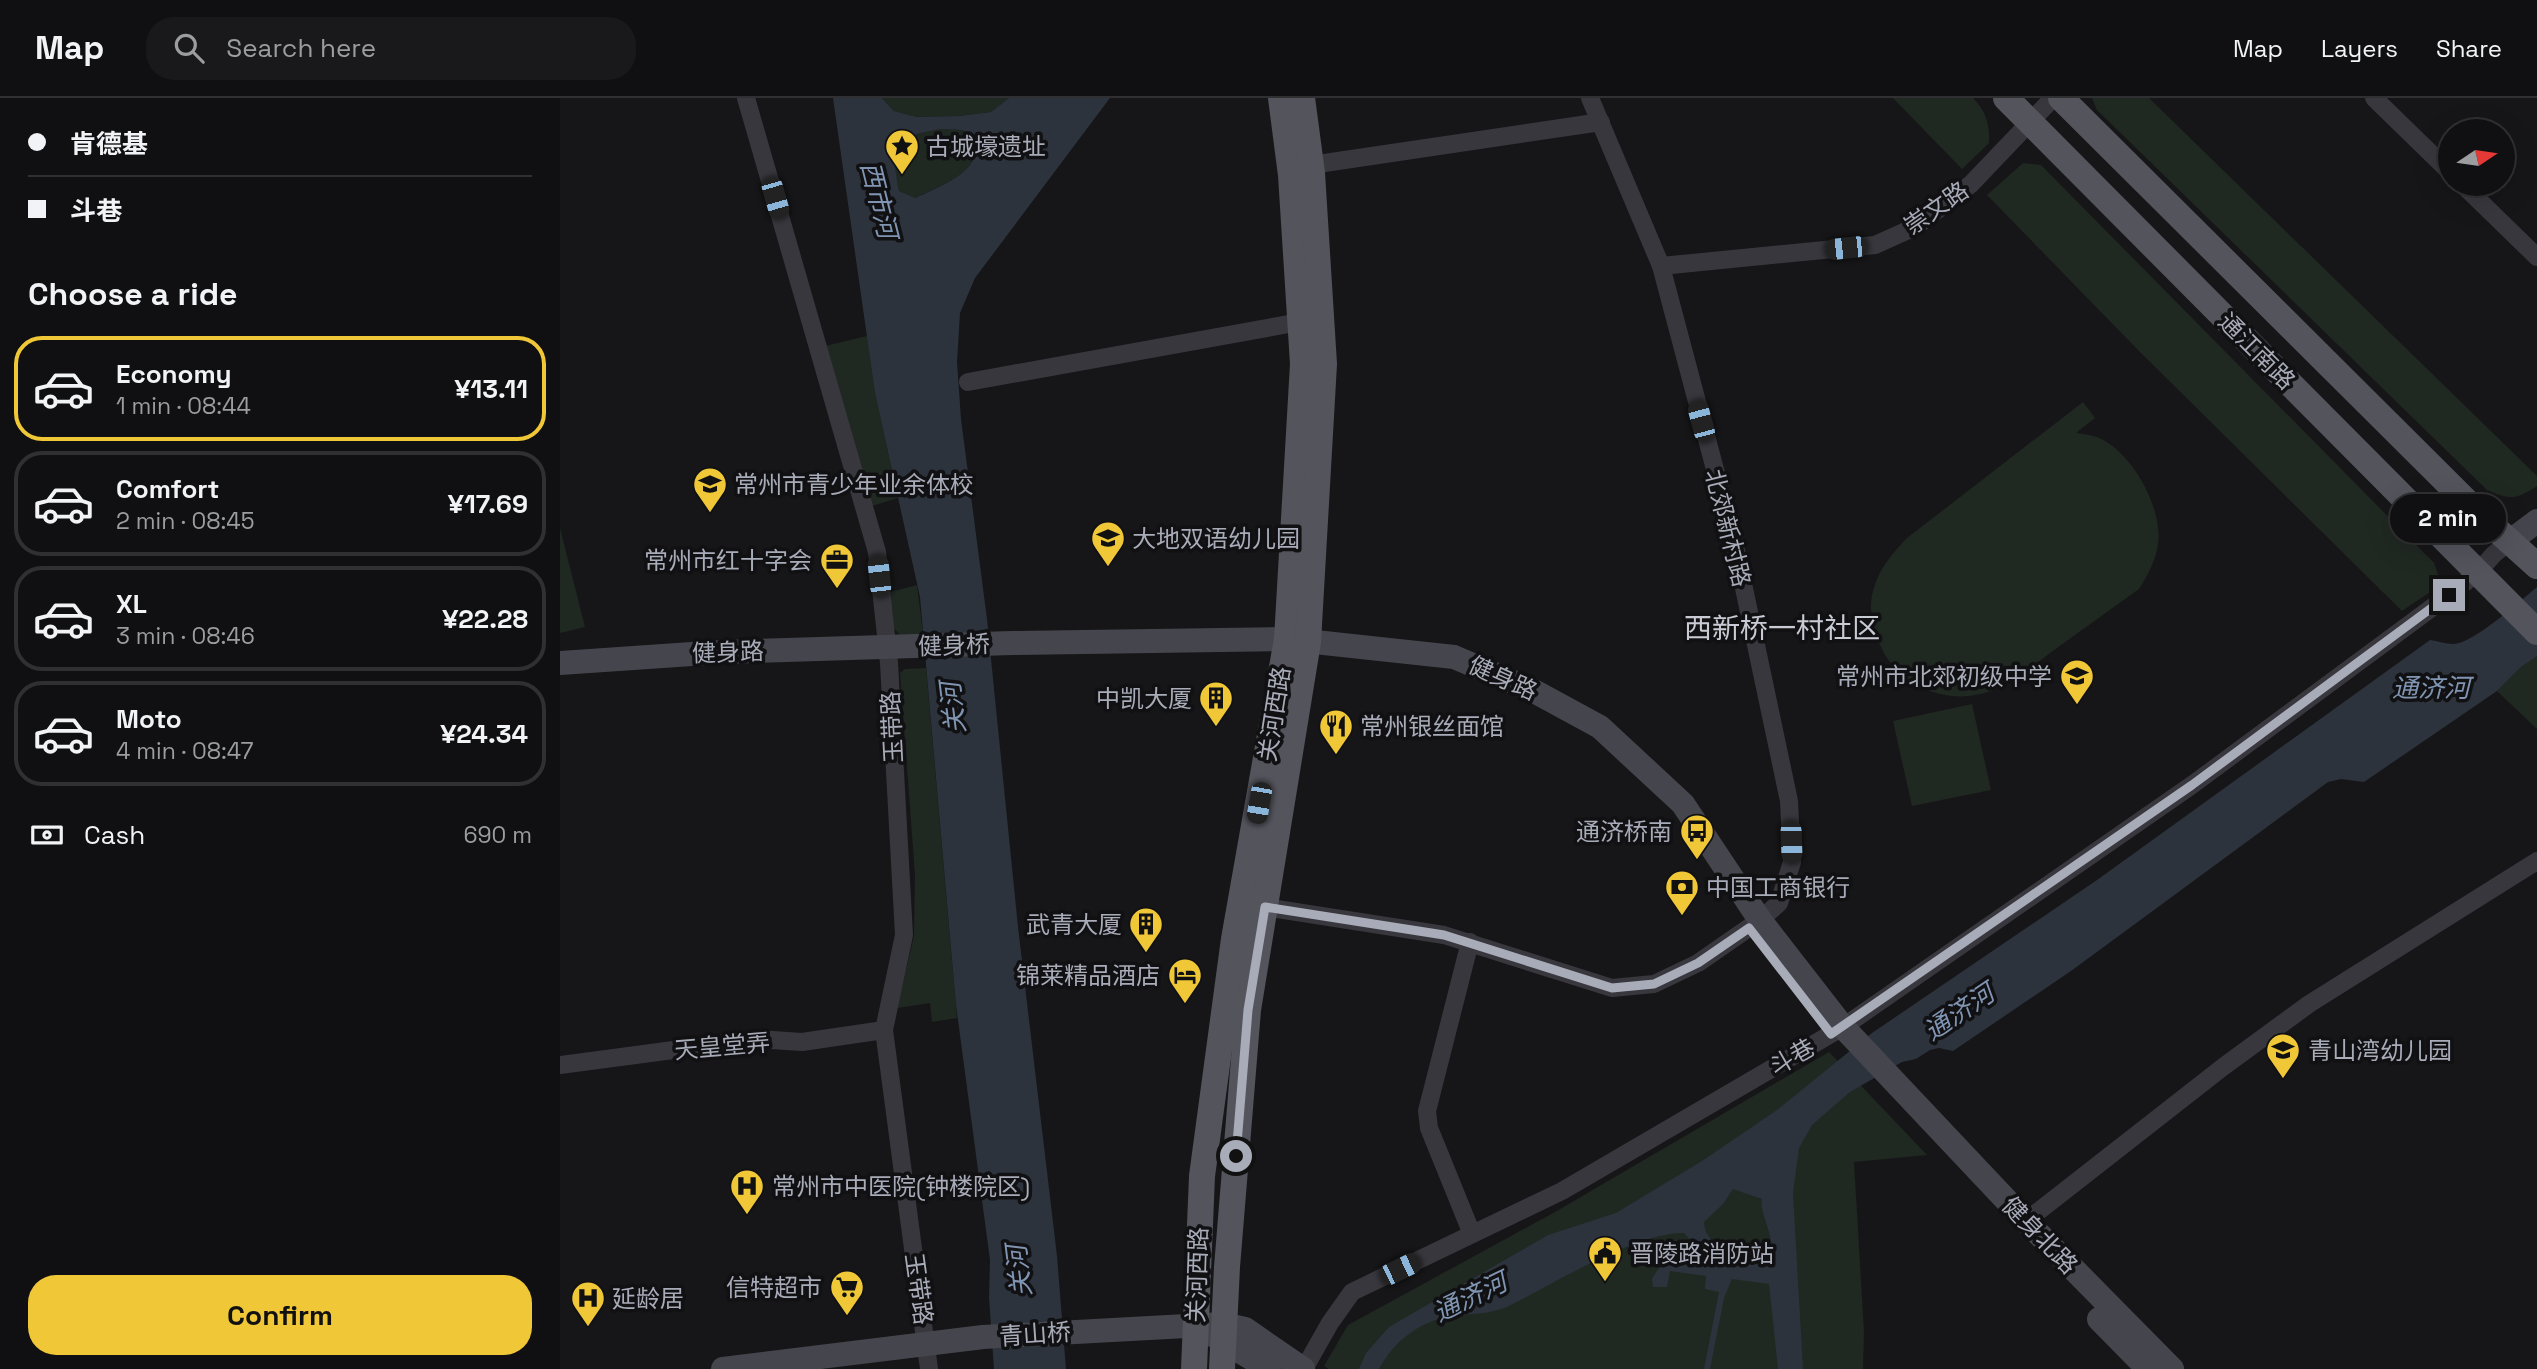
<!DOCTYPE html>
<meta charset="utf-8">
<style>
:root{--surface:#101012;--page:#19191b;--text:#f1f3f6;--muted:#9c9d9f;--line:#303032;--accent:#efc737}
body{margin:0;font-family:"Space Grotesk","Noto Sans SC",sans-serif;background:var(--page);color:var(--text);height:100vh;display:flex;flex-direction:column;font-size:26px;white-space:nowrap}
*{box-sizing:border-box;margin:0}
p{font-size:23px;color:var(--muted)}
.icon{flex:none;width:38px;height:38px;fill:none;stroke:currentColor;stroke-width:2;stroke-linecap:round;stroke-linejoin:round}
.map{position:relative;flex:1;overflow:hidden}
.drawer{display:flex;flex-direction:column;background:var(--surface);width:560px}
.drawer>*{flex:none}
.top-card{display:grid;align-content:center;height:154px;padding:0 28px;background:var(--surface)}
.needle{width:46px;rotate:77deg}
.tools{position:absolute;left:1878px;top:21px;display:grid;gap:14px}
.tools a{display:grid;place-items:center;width:77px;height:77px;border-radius:50%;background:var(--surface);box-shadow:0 7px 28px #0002,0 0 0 2px var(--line);font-size:35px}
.end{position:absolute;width:32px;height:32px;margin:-16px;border:9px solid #a8abb8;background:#111;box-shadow:0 0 0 4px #111}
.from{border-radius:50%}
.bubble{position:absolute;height:49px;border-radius:24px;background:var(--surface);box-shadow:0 7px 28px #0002,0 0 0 2px var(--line);font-size:23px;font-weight:800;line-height:49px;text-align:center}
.car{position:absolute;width:21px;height:42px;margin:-21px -10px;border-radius:9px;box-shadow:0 0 5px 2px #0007;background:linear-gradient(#222 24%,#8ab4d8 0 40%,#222 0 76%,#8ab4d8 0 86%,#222 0)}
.top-card b{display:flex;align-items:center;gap:24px;height:66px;font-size:26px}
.top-card b+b{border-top:2px solid var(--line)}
.top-card i{width:18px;height:18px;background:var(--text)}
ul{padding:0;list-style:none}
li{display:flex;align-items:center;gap:21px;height:105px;margin:0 14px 10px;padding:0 14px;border:4px solid var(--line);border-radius:28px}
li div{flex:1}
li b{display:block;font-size:26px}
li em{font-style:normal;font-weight:800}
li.active{border-color:var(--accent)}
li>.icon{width:63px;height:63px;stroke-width:1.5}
h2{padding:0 28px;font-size:32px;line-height:84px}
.pay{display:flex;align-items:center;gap:18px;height:77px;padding:0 28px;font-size:26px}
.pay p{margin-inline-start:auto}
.button{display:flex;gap:14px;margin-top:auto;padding:14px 28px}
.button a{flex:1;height:80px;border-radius:28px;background:var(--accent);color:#111;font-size:28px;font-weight:800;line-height:80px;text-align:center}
header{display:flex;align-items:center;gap:42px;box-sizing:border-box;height:98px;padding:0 35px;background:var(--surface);border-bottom:2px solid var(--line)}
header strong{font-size:33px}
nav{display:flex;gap:38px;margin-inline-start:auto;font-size:24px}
.search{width:490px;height:63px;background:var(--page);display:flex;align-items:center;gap:18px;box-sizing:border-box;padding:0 24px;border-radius:28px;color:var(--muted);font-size:26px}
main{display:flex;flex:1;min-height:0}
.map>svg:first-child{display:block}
</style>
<header>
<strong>Map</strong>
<div class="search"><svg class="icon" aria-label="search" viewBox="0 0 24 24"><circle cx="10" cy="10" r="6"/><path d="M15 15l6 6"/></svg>Search here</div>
<nav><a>Map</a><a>Layers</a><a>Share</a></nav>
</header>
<main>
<section class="drawer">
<div class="top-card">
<b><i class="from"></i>肯德基</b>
<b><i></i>斗巷</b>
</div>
<h2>Choose a ride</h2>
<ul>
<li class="active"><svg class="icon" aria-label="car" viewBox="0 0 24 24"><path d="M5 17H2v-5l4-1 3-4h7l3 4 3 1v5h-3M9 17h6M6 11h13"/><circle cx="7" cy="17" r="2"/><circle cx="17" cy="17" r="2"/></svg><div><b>Economy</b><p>1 min · 08:44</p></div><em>¥13.11</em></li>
<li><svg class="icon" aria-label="car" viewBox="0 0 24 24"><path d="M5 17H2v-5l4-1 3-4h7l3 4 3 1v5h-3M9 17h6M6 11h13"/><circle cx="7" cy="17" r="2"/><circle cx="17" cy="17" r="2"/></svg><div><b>Comfort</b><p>2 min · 08:45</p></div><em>¥17.69</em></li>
<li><svg class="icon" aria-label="car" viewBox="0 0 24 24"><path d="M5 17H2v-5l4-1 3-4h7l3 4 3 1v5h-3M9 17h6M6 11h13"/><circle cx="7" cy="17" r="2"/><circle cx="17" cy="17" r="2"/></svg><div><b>XL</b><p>3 min · 08:46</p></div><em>¥22.28</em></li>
<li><svg class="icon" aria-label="car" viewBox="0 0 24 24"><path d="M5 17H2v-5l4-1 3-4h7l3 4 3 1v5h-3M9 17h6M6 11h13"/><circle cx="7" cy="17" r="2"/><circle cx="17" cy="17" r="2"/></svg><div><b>Moto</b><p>4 min · 08:47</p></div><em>¥24.34</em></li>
</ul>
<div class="pay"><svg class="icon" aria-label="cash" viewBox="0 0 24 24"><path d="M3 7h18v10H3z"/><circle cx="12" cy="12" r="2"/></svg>Cash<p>690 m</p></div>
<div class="button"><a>Confirm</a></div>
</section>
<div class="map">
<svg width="1977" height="1271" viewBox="0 0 1977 1271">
<rect width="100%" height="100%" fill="#161618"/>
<g fill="#202822">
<path d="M322,0H449L431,14L399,18L357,19L334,13Z"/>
<path d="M1333,0H1413C1426,13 1430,27 1429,45L1402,71Z"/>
<path d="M1532,0H1589L1977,378V388C1956,402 1949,402 1927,392L1537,12Z"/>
<path d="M380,31L402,32L414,37C429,72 378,89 354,100L339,93C330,46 333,40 380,31Z"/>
<path d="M1463,65L1481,67L1874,465L1879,479L1876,490L1842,513L1578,252L1427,97Z"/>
<path d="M307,238L315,295L338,400L312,408L265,248Z"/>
<path d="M1523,304L1535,320L1516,335C1523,336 1531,337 1537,339C1572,353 1603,410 1598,446C1596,462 1588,477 1579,491C1552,510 1525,530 1497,550C1472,568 1447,592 1415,597C1397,601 1374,596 1358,588C1326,574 1304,525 1313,493C1319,470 1332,456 1347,440Z"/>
<path d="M0,430L25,529L0,535Z"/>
<path d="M357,487L363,536L340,537L334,530L330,494Z"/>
<path d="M1976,558L1977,559V631L1937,593L1961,569Z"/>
<path d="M366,570L397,920L372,924L370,905L337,910L354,838L355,777L340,575L345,571Z"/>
<path d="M1412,606L1431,692L1352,708L1333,623Z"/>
<path d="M1269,954L1367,1057L1294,1064L1304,1234L1303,1271H769L764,1268L788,1227L995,1114Z"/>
</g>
<g fill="#2c333c" fill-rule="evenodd">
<path d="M273,0H322L334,13L357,19L399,18L431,14L449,0H550L415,180L400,215L397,264L401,321L427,521L458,829L497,1158L506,1271H434L429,1199L430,1162L396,907L360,499L315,295ZM380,31L402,32L414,37C429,72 378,89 355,100L339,93C330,46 333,40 380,31Z"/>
<path d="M1977,489V558L1961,569L1937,593L1804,684L1781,681L1768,684L1511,873L1393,953L1379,950L1370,952L1356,961L1342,964L1290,994L1252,1027L1239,1050L1233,1095L1243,1271H1218L1209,1186L1172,1181L1164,1200L1150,1271H1144L1159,1194L1145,1191L1146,1178L1110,1173L1107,1189H1093L1092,1181C1103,1159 1117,1166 1130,1151L1131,1143L1124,1135C1077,1134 991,1187 947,1209C929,1216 911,1216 892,1218C860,1223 834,1243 819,1271H799L806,1255L829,1229L988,1137L1056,1115L1142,1063L1217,1012L1312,935L1537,782L1870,542C1878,543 1886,546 1893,546C1913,546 1960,503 1977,489ZM1173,1091L1202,1101C1198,1117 1224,1153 1204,1162C1193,1167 1183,1162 1172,1158L1173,1156C1159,1148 1145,1142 1144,1124L1163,1106Z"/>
</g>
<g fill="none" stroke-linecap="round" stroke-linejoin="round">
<g stroke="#37373d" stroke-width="18">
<path d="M186,0L317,454L329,565L344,837L324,932L369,1271"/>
<path d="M1814,0L1890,74"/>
<path d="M751,67L1041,24"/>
<path d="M1902,86L1977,159"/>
<path d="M1101,168L1315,147L1355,129L1411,86L1493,0"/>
<path d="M408,284L740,224"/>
<path d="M705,809L884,837L1052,890L1094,886L1138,865L1200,822L1219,805L1232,764L1229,703L1174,443L1101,168L1030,0"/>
<path d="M910,844L867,1013L869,1030L912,1136"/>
<path d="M0,967L196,941L242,944L324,932"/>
<path d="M1466,1123L1663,969L1749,906L1977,763"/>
<path d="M744,1271L770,1225L792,1194L1002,1093L1283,929L1632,687L1889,497L1917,475L1934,456L1949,444"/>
</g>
<g stroke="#45464d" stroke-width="24">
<path d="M1949,444L1977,423"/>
<path d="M0,565L161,554L452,545L727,541L894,559L972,592L1040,629L1123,706L1200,822L1283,929L1466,1123L1612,1271"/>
<path d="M1539,1221L1588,1271"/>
<path d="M648,1234L709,1271"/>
<path d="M163,1271L423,1239L663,1226L685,1231L743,1271"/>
</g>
<g stroke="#53545c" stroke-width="26">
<path d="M1446,0L1977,534"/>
<path d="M1501,0L1917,414L1977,468"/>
<path d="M634,1271L642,1078L674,841L727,541L743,266L731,77L721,0"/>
<path d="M662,1271L667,1169L688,912L748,544L764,266L752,75L742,0"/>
</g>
</g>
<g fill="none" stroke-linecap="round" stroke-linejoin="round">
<path stroke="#a8abb8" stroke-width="9" d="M676,1058L688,912L705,809L884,837L1052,890L1094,886L1138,865L1189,830L1271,936L1632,687L1889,497"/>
</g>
<defs>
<g id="sight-pin" transform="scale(1.75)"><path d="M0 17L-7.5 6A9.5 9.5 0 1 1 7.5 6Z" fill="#efc737" stroke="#111113"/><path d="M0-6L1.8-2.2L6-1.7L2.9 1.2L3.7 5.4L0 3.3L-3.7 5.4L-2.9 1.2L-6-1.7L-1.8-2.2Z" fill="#111"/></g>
<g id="school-pin" transform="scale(1.75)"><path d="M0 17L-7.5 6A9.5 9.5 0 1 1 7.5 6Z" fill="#efc737" stroke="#111113"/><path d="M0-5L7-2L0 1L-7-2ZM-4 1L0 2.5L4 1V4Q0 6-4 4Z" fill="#111"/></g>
<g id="office-pin" transform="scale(1.75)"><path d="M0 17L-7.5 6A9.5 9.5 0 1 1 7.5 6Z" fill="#efc737" stroke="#111113"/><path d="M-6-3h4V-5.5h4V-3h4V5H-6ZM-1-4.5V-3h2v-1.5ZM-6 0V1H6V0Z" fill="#111"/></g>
<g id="building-pin" transform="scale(1.75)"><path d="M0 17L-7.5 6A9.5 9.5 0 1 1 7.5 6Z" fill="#efc737" stroke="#111113"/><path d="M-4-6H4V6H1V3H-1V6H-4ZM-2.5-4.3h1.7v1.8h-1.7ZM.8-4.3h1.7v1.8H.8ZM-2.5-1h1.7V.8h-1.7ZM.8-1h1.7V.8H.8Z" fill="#111"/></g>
<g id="restaurant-pin" transform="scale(1.75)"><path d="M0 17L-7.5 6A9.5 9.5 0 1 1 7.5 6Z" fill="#efc737" stroke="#111113"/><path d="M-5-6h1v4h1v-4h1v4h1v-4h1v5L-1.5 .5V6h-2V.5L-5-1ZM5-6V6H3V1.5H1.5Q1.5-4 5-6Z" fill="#111"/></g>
<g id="bus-pin" transform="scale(1.75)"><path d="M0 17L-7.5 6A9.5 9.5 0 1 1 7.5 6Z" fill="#efc737" stroke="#111113"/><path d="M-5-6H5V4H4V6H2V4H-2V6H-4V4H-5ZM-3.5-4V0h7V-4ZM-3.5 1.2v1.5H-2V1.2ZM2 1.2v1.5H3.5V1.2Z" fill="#111"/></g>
<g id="bank-pin" transform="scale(1.75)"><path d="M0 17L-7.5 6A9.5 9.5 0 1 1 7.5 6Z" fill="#efc737" stroke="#111113"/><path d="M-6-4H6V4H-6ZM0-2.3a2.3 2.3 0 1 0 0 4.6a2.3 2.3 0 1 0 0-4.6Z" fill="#111"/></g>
<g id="hotel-pin" transform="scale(1.75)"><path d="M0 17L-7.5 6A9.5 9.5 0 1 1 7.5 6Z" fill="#efc737" stroke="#111113"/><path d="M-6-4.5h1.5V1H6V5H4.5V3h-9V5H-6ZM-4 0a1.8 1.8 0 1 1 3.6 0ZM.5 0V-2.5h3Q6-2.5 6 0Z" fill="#111"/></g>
<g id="hospital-pin" transform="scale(1.75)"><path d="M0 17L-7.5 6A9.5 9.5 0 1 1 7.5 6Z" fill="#efc737" stroke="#111113"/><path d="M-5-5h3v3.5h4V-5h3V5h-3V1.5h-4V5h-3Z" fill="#111"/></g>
<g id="civic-pin" transform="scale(1.75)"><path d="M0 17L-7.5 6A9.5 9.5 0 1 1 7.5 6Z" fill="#efc737" stroke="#111113"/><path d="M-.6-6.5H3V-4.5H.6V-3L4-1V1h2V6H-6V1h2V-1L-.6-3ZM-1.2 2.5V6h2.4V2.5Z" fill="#111"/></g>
<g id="supermarket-pin" transform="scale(1.75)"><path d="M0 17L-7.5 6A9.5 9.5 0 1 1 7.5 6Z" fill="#efc737" stroke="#111113"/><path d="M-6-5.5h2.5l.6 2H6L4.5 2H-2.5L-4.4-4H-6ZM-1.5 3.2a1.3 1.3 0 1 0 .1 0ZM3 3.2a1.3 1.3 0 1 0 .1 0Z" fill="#111"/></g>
</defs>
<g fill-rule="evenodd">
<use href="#sight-pin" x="342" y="48"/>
<use href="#school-pin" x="150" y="386"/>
<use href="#school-pin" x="548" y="440"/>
<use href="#office-pin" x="277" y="462"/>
<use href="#school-pin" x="1517" y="578"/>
<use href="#building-pin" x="656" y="600"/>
<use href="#restaurant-pin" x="776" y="628"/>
<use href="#bus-pin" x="1137" y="733"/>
<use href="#bank-pin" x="1122" y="789"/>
<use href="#building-pin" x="586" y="826"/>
<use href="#hotel-pin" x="625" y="877"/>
<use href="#school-pin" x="1723" y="952"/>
<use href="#hospital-pin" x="187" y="1088"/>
<use href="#civic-pin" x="1045" y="1155"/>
<use href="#supermarket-pin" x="287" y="1189"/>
<use href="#hospital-pin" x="28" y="1200"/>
</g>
<g text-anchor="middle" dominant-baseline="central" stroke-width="7" stroke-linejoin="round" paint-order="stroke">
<g font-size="24" fill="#a8abb8" stroke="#111113" text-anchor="start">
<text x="366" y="48">古城壕遗址</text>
<text x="174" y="386">常州市青少年业余体校</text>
<text x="572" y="440">大地双语幼儿园</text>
<text x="252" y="462" text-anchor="end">常州市红十字会</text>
<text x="1492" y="578" text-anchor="end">常州市北郊初级中学</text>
<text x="632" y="600" text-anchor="end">中凯大厦</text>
<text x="800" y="628">常州银丝面馆</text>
<text x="1112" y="733" text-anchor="end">通济桥南</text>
<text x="1146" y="789">中国工商银行</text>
<text x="562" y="826" text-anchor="end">武青大厦</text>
<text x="600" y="877" text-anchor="end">锦莱精品酒店</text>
<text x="1748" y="952">青山湾幼儿园</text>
<text x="212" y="1088">常州市中医院(钟楼院区)</text>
<text x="1070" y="1155">晋陵路消防站</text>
<text x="262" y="1189" text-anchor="end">信特超市</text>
<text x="52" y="1200">延龄居</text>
</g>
<g font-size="24" fill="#a8abb8" stroke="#111113">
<text transform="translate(1376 110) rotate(-35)">崇文路</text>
<text transform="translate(1697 253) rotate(45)">通江南路</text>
<text transform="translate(1168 430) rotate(76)">北郊新村路</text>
<text transform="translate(394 547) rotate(-2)">健身桥</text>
<text transform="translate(168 554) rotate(-2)">健身路</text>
<text transform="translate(943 580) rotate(24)">健身路</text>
<text transform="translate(714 616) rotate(-81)">关河西路</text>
<text transform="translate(332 629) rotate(-93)">玉带路</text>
<text transform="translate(162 948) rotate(-5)">天皇堂弄</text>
<text transform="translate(1232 959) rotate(-30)">斗巷</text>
<text transform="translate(1480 1137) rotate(46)">健身北路</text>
<text transform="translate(637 1177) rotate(-88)">关河西路</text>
<text transform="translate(359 1191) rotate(82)">玉带路</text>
<text transform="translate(475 1236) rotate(-4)">青山桥</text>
</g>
<g font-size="26" font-style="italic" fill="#8095b2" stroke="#111113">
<text transform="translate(319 102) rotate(76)">西市河</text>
<text x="1871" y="590">通济河</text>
<text transform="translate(393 610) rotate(-97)">关河</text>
<text transform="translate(1399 914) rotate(-34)">通济河</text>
<text transform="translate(459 1173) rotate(-97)">关河</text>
<text transform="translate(910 1199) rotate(-26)">通济河</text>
</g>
<g font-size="28" fill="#c9cbd4" stroke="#111113">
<text x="1222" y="530">西新桥一村社区</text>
</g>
</g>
</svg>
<div class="tools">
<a><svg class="needle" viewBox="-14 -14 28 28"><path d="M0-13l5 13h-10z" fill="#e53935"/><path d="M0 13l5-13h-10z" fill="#9c9d9f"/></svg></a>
</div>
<i class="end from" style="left:676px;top:1058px"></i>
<i class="end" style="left:1889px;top:497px"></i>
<div class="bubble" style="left:1830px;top:396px;width:116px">2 min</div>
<i class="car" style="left:215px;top:100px;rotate:164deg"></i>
<i class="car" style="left:1286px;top:150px;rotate:264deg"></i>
<i class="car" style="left:1141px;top:323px;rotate:345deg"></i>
<i class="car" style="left:319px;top:478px;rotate:354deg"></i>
<i class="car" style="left:699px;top:705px;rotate:190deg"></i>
<i class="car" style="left:1231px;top:744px;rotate:178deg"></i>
<i class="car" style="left:840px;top:1171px;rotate:64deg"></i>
</div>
</main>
